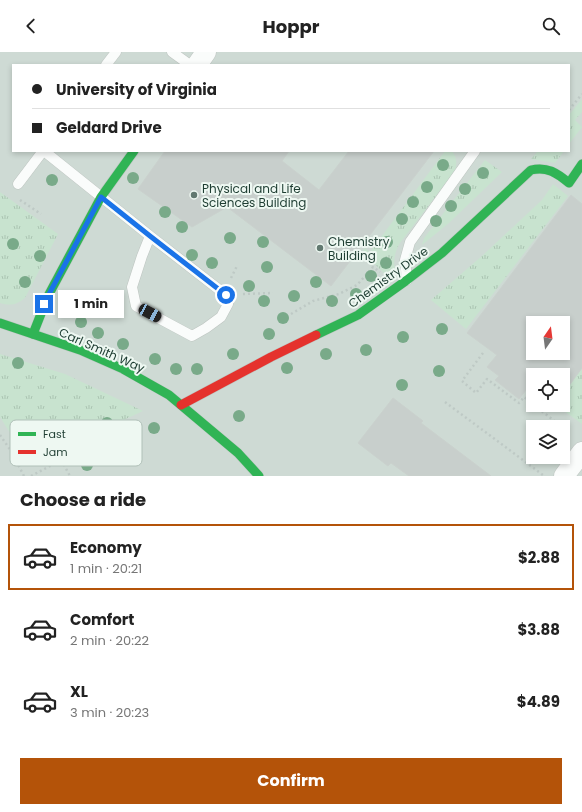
<!DOCTYPE html>
<meta charset="utf-8">
<style>
:root{--surface:#fff;--page:#f2f2f2;--text:#222;--muted:#767676;--line:#e0e0e0;--accent:#b45309}
body{margin:0;font-family:Poppins,sans-serif;background:var(--page);color:var(--text);height:100vh;display:flex;flex-direction:column;font-size:15px;white-space:nowrap}
*{box-sizing:border-box;margin:0}
p{font-size:13px;color:var(--muted)}
.icon{flex:none;width:22px;height:22px;fill:none;stroke:currentColor;stroke-width:2;stroke-linecap:round;stroke-linejoin:round}
.map{position:relative;height:424px;overflow:hidden}
.side{display:flex;flex-direction:column;background:var(--surface);flex:1}
.side>*{flex:none}
.guide{position:absolute;left:12px;top:12px;width:558px;height:88px;border-radius:0px;box-shadow:0 2px 6px #0003;display:grid;align-content:center;height:88px;padding:0 20px;background:var(--surface)}
.needle{width:26px;rotate:14deg}
.buttons{position:absolute;left:526px;top:264px;display:grid;gap:8px}
.buttons a{display:grid;place-items:center;width:44px;height:44px;border-radius:0px;background:var(--surface);box-shadow:0 2px 6px #0003;font-size:20px}
.end{position:absolute;width:18px;height:18px;margin:-9px;border:5px solid #1a73e8;background:#fff;box-shadow:0 0 0 2px #fff}
.from{border-radius:50%}
.bubble{position:absolute;height:28px;border-radius:0px;background:var(--surface);box-shadow:0 2px 6px #0003;font-size:13px;font-weight:700;line-height:28px;text-align:center}
.car{position:absolute;width:12px;height:24px;margin:-12px -6px;border-radius:5px;box-shadow:0 0 3px 1px #0007;background:linear-gradient(#222 24%,#8ab4d8 0 40%,#222 0 76%,#8ab4d8 0 86%,#222 0)}
.guide b{display:flex;align-items:center;gap:14px;height:38px;font-size:15px}
.guide b+b{border-top:1px solid var(--line)}
.guide i{width:10px;height:10px;background:var(--text)}
ul{padding:0;list-style:none}
li{display:flex;align-items:center;gap:12px;height:66px;margin:0 8px 6px;padding:0 12px;border:2px solid transparent;border-radius:0px}
li div{flex:1}
li b{display:block;font-size:15px}
li em{font-style:normal;font-weight:700}
li.current{border-color:var(--accent)}
li>.icon{width:36px;height:36px;stroke-width:1.5}
h2{padding:0 20px;font-size:18px;line-height:48px}
.button{display:flex;gap:8px;margin-top:auto;padding:8px 20px}
.button a{flex:1;height:46px;border-radius:0px;background:var(--accent);color:#fff;font-size:16px;font-weight:700;line-height:46px;text-align:center}
header{display:flex;justify-content:space-between;align-items:center;height:52px;padding:0 20px;background:var(--surface);font-size:18px;font-weight:700}
.map>svg:first-child{display:block}
</style>
<header><svg class="icon" aria-label="back" viewBox="0 0 24 24"><path d="M15 5l-7 7 7 7"/></svg>Hoppr<svg class="icon" aria-label="search" viewBox="0 0 24 24"><circle cx="10" cy="10" r="6"/><path d="M15 15l6 6"/></svg></header>
<div class="map">
<svg width="582" height="424" viewBox="0 0 582 424">
<defs>
<pattern id="grass-tufts" width="24" height="20" patternUnits="userSpaceOnUse"><rect width="24" height="20" fill="#c8e3cf"/><path d="M3 7l-1-3M5 7V3M7 7l1-3M15 17l-1-3M17 17v-4M19 17l1-3" fill="none" stroke="#abc4b2"/></pattern>
</defs>
<rect width="100%" height="100%" fill="#e1e8e4"/>
<path fill="#cedad4" fill-rule="evenodd" d="M0,0H582V424H0ZM13,13H569V99H13ZM533,271H563V301H533ZM533,323H563V353H533ZM533,375H563V405H533Z"/>
<g fill="url(#grass-tufts)">
<path d="M582,47V60L575,68L582,75L569,92V63Z"/>
<path d="M445,99H452C457,106 457,111 455,119L400,191C395,199 393,209 395,218L387,224L362,200L365,196L370,200Z"/>
<path d="M538,99H564L555,111L531,107Z"/>
<path d="M485,108L502,120L449,171L422,193L424,186Z"/>
<path d="M553,132L568,144L466,277L431,248L483,203L542,148Z"/>
<path d="M0,140L58,182L25,246C16,253 11,254 0,251Z"/>
<path d="M0,302L65,322L143,359L59,398L44,372L15,389L0,365Z"/>
<path d="M582,316V372L556,353H563V341Z"/>
</g>
<g fill="#c8cfcc" stroke="#cad1cd" fill-rule="evenodd">
<path d="M165,99H289L282,109L319,138L349,99H434L331,234L227,155L192,175L138,137Z"/>
<path d="M571,143L582,152V316L563,342V323H533V337L529,334L519,347L495,328L499,324L487,315L497,303L467,281ZM533,271H563V301H533Z"/>
<path d="M393,346L423,369L421,371L491,424H409L391,411L388,414L358,391Z"/>
</g>
<g fill="none" stroke-linecap="round" stroke-linejoin="round">
<g stroke="#bec5c1" stroke-width="11">
<g id="lane">
<path d="M172,0L190,13"/>
<path d="M106,13L116,0"/>
<path d="M44,99L150,184L226,243L228,252L221,265L206,276L192,284L136,254L132,235L142,204L150,184"/>
<path d="M18,132L43,99"/>
<path d="M407,228L405,208L410,190L475,99"/>
</g>
</g>
<g stroke="#bec5c1" stroke-width="21">
<g id="street">
<path d="M197,13L206,0"/>
<path d="M564,424L582,400"/>
</g>
</g>
<g stroke="#bdc6c2" stroke-width="10">
<g id="fast">
<path d="M0,271L80,298L123,317L169,343L238,401L259,424"/>
<path d="M33,282L48,244L101,145L134,99"/>
<path d="M316,283L358,263L407,228L442,201L531,118C547,114 557,121 569,131L582,112"/>
</g>
</g>
<g stroke="#bdc6c2" stroke-width="10">
<path id="jam" d="M181,353L271,305L316,283"/>
</g>
<g stroke="#bec9c5" stroke-width="2.5" stroke-dasharray="2 3" stroke-linecap="butt">
<path d="M569,58L582,42"/>
<path d="M20,148L41,162"/>
<path d="M231,226L237,214"/>
<path d="M243,242L273,241"/>
<path d="M291,262L313,249L339,242L357,233L373,215L380,220"/>
<path d="M483,301L462,329L476,341L487,327L519,351L524,345L533,352"/>
<path d="M445,350L543,423"/>
<path d="M534,353L562,375"/>
<path d="M563,376L571,382"/>
<path d="M0,383L11,399"/>
<path d="M24,424L11,399L46,380L70,424"/>
<path d="M31,424L50,414L62,409"/>
</g>
<use href="#lane" stroke="#fafcfb" stroke-width="10"/>
<use href="#street" stroke="#fafcfb" stroke-width="20"/>
<use href="#fast" stroke="#30b455" stroke-width="9"/>
<use href="#jam" stroke="#e5322d" stroke-width="9"/>
</g>
<g fill="#79aa89">
<circle cx="443" cy="113" r="6"/>
<circle cx="483" cy="121" r="6"/>
<circle cx="133" cy="126" r="6"/>
<circle cx="52" cy="128" r="6"/>
<circle cx="427" cy="135" r="6"/>
<circle cx="465" cy="137" r="6"/>
<circle cx="413" cy="150" r="6"/>
<circle cx="451" cy="154" r="6"/>
<circle cx="165" cy="160" r="6"/>
<circle cx="402" cy="167" r="6"/>
<circle cx="436" cy="169" r="6"/>
<circle cx="182" cy="175" r="6"/>
<circle cx="230" cy="186" r="6"/>
<circle cx="263" cy="190" r="6"/>
<circle cx="387" cy="190" r="6"/>
<circle cx="13" cy="192" r="6"/>
<circle cx="192" cy="203" r="6"/>
<circle cx="40" cy="204" r="6"/>
<circle cx="212" cy="211" r="6"/>
<circle cx="386" cy="211" r="6"/>
<circle cx="267" cy="215" r="6"/>
<circle cx="371" cy="224" r="6"/>
<circle cx="25" cy="230" r="6"/>
<circle cx="316" cy="230" r="6"/>
<circle cx="249" cy="234" r="6"/>
<circle cx="356" cy="242" r="6"/>
<circle cx="294" cy="244" r="6"/>
<circle cx="264" cy="249" r="6"/>
<circle cx="332" cy="249" r="6"/>
<circle cx="283" cy="266" r="6"/>
<circle cx="81" cy="270" r="6"/>
<circle cx="442" cy="277" r="6"/>
<circle cx="98" cy="281" r="6"/>
<circle cx="269" cy="282" r="6"/>
<circle cx="403" cy="285" r="6"/>
<circle cx="123" cy="292" r="6"/>
<circle cx="366" cy="298" r="6"/>
<circle cx="233" cy="302" r="6"/>
<circle cx="326" cy="302" r="6"/>
<circle cx="155" cy="307" r="6"/>
<circle cx="18" cy="311" r="6"/>
<circle cx="287" cy="316" r="6"/>
<circle cx="176" cy="317" r="6"/>
<circle cx="197" cy="317" r="6"/>
<circle cx="439" cy="319" r="6"/>
<circle cx="402" cy="333" r="6"/>
<circle cx="239" cy="364" r="6"/>
<circle cx="107" cy="371" r="6"/>
<circle cx="154" cy="376" r="6"/>
<circle cx="87" cy="413" r="6"/>
</g>
<g fill="none" stroke-linecap="round" stroke-linejoin="round">
<path stroke="#1a73e8" stroke-width="5" d="M44,252L48,244L101,145L150,184L226,243"/>
</g>
<g fill="#627970" stroke="#eef8f2" stroke-width="1.5">
<circle cx="194" cy="143" r="4"/>
<circle cx="320" cy="196" r="4"/>
</g>
<g text-anchor="middle" dominant-baseline="central" stroke-width="4" stroke-linejoin="round" paint-order="stroke">
<g font-size="12" fill="#1e3d32" stroke="#eef8f2" text-anchor="start">
<text x="202" y="136">Physical and Life<tspan x="202" dy="14">Sciences Building</tspan></text>
<text x="328" y="189">Chemistry<tspan x="328" dy="14">Building</tspan></text>
</g>
<g font-size="12" fill="#1e3d32" stroke="#eef8f2">
<text transform="translate(388 225) rotate(-36)">Chemistry Drive</text>
<text transform="translate(102 298) rotate(24)">Carl Smith Way</text>
</g>
</g>
<rect x="10" y="368" width="132" height="46" rx="6" fill="#eef8f2" stroke="#b0c0b8" stroke-width="1"/>
<rect x="18" y="380" width="18" height="4" fill="#30b455"/>
<rect x="18" y="398" width="18" height="4" fill="#e5322d"/>
<g font-size="11" fill="#1e3d32">
<text x="43" y="386">Fast</text>
<text x="43" y="404">Jam</text>
</g>
</svg>
<div class="buttons">
<a><svg class="needle" viewBox="-14 -14 28 28"><path d="M0-13l5 13h-10z" fill="#e53935"/><path d="M0 13l5-13h-10z" fill="#767676"/></svg></a>
<a><svg class="icon" aria-label="locate" viewBox="0 0 24 24"><circle cx="12" cy="12" r="6"/><path d="M12 2v4M12 18v4M2 12h4M18 12h4"/></svg></a>
<a><svg class="icon" aria-label="layers" viewBox="0 0 24 24"><path d="M12 4l9 5-9 5-9-5zM3 14l9 5 9-5"/></svg></a>
</div>
<i class="end from" style="left:226px;top:243px"></i>
<i class="end" style="left:44px;top:252px"></i>
<div class="bubble" style="left:58px;top:238px;width:66px">1 min</div>
<i class="car" style="left:150px;top:261px;rotate:118deg"></i>
<div class="guide">
<b><i class="from"></i>University of Virginia</b>
<b><i></i>Geldard Drive</b>
</div>
</div>
<section class="side">
<h2>Choose a ride</h2>
<ul>
<li class="current"><svg class="icon" aria-label="car" viewBox="0 0 24 24"><path d="M5 17H2v-5l4-1 3-4h7l3 4 3 1v5h-3M9 17h6M6 11h13"/><circle cx="7" cy="17" r="2"/><circle cx="17" cy="17" r="2"/></svg><div><b>Economy</b><p>1 min · 20:21</p></div><em>$2.88</em></li>
<li><svg class="icon" aria-label="car" viewBox="0 0 24 24"><path d="M5 17H2v-5l4-1 3-4h7l3 4 3 1v5h-3M9 17h6M6 11h13"/><circle cx="7" cy="17" r="2"/><circle cx="17" cy="17" r="2"/></svg><div><b>Comfort</b><p>2 min · 20:22</p></div><em>$3.88</em></li>
<li><svg class="icon" aria-label="car" viewBox="0 0 24 24"><path d="M5 17H2v-5l4-1 3-4h7l3 4 3 1v5h-3M9 17h6M6 11h13"/><circle cx="7" cy="17" r="2"/><circle cx="17" cy="17" r="2"/></svg><div><b>XL</b><p>3 min · 20:23</p></div><em>$4.89</em></li>
</ul>
<div class="button"><a>Confirm</a></div>
</section>
